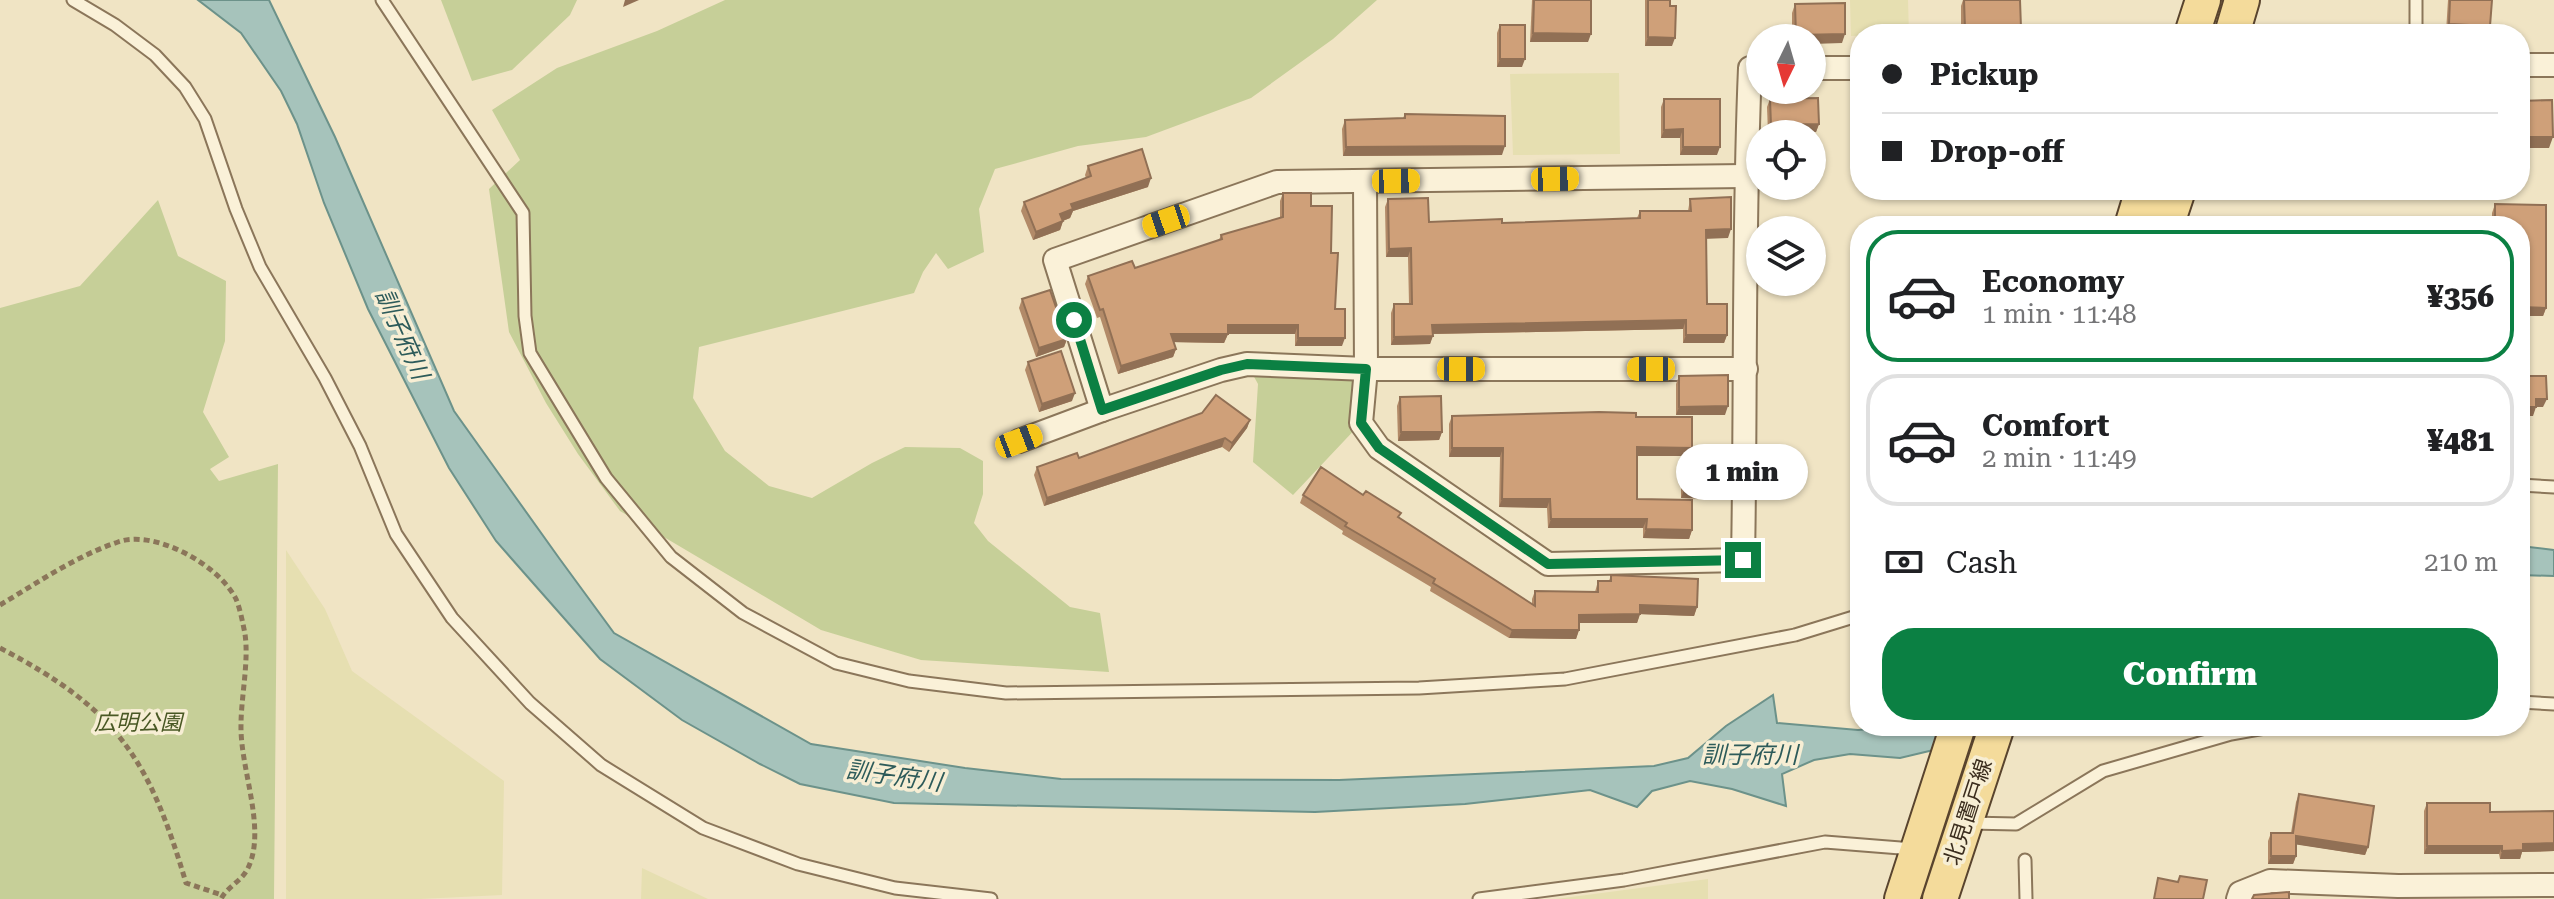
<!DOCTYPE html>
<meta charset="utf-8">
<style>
:root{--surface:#fff;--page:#f2f2f2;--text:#202124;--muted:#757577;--line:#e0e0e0;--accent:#0b8043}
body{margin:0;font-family:"Roboto Serif","Noto Sans JP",serif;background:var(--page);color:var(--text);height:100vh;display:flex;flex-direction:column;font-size:30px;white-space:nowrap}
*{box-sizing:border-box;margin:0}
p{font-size:26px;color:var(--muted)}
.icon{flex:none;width:44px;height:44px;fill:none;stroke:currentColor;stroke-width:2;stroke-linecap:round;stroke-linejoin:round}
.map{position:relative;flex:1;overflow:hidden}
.details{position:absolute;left:1850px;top:216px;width:680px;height:520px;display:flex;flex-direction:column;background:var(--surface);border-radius:32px;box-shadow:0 2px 6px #0004}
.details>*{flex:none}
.top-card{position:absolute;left:1850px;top:24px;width:680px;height:176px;border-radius:32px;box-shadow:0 2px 6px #0004;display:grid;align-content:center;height:176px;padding:0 32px;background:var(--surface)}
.needle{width:52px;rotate:185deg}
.controls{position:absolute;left:1746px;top:24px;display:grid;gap:16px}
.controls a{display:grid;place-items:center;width:80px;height:80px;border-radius:50%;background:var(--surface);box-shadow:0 2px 6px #0004;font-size:40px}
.end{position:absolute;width:36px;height:36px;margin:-18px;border:10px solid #0b8043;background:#fff;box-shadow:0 0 0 4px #fff}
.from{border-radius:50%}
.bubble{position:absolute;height:56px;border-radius:28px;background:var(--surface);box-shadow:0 2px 6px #0004;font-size:26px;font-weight:800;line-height:56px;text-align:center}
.car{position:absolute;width:24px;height:48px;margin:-24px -12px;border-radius:10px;box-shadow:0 0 6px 2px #0007;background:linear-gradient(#f5c518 24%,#345 0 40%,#f5c518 0 76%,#345 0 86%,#f5c518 0)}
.top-card b{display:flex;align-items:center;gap:28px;height:76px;font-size:30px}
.top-card b+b{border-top:2px solid var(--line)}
.top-card i{width:20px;height:20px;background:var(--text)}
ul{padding:14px 0 0;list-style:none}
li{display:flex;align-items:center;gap:24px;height:132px;margin:0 16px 12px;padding:0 16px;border:4px solid var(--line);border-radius:32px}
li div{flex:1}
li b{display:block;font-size:30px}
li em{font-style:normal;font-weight:800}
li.current{border-color:var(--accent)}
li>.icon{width:72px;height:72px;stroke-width:1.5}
.pay{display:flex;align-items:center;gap:20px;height:88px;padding:0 32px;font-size:30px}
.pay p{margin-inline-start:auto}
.primary-button{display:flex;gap:16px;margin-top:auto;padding:16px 32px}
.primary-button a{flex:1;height:92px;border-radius:32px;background:var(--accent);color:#fff;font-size:32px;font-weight:800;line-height:92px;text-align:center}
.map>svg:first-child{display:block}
</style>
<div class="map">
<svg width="2554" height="899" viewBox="0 0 2554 899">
<rect width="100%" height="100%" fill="#f0e4c4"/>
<g fill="#e6dfb1">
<path d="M1850,0H1908L1909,34L1851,36Z"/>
<path d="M1619,73L1620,154L1513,155L1510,74Z"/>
<path d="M286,550L325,609L352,671L504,781L502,895L420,899H286Z"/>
<path d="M642,868L708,899H641Z"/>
<path d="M1708,879V899H1556Z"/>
</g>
<g fill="#c6cf98">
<path d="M441,0H577L570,15L512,70L472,81Z"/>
<path d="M725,0H1377L1333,39L1251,98L1146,137L1078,146L995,169L979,209L984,252L948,269L936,253L923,272L914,293L699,347L693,398L725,451L769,486L812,498L872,463L905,447L960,448L983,461V494L974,523L988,541L1070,607L1100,613L1109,672L921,660L821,630L620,511L578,454L546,403L509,332L489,189L520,160L492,110L557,68L657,31Z"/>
<path d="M158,200L178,256L226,281L225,341L203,412L229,457L210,469L219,481L278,464L274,899H0V308L80,286Z"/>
<path d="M1247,364L1366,369L1361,423L1293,495L1253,462L1258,384Z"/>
</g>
<g fill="#a6c3bb" stroke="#6c928a" stroke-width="2">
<path d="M198,0H269L335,137L454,411L559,558L614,633L811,744L965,768L1061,779L1339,780L1654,766L1688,758L1726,726L1773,695L1777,723L1858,730L1882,728L1907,732L1937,726H2015L2009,732L1900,758L1850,754L1814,760L1782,774L1786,806L1732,789L1690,781L1652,791L1637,807L1590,790L1465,804L1315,812L894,803L800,784L760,764L682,720L600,659L496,541L449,468L368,309L324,203L297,124L281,91L241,33Z"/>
<path d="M2520,546L2554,550V576L2520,575Z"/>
</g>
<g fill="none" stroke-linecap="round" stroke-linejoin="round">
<g stroke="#8b765a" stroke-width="15">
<g id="service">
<path d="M73,0L115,25L155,55L185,87L205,119L236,209L260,267L325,378L360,446L396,534L452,618L530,703L601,765L703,828L798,864L895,888L991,899"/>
<path d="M382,0L523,213L525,316L530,353L606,478L671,557L743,613L836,663L909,681L1006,693L1419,688L1565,679L1795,635L1860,615"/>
<path d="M2416,0V34"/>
<path d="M2520,485L2554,487"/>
<path d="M2520,702L2554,704"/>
<path d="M1969,823L2016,824L2103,771L2231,734L2276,726"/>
<path d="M2025,860L2026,899"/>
<path d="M1479,899L1624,880L1825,842L1913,849"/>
</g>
</g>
<g stroke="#8b765a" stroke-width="26">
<g id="minor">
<path d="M2520,65H2554"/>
<path d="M1812,68H1860"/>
<path d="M1365,181L1366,369L1361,423L1379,448L1548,564L1743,560C1746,396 1743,232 1750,68H1760"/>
<path d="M1102,410L1055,260L1277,182L1745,176"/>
<path d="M1019,441L1102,410L1221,370L1247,364L1366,369H1746"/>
<path d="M2238,899L2240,893L2270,881L2398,886L2554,885"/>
</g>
</g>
<g stroke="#59442e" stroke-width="38">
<g id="primary">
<path d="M2192,34L2203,0"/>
<path d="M2232,34L2242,0"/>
<path d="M2132,226L2143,190"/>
<path d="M2166,226L2178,190"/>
<path d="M1902,899L1958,726"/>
<path d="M1940,899L1997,726"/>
</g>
</g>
<g stroke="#8b765a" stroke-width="5" stroke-dasharray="6 4" stroke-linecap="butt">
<path d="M0,605C37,583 76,556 118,542C155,529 219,565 236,599C240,608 243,624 245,634C249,662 241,697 241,725C240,769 267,829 248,868C242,881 227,887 221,899"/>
<path d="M0,648C117,709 149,758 186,883L222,895"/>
</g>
<use href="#service" stroke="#faf1d8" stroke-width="11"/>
<use href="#minor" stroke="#faf1d8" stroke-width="22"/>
<use href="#primary" stroke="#f4db9b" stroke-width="34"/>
</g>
<g fill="#b28a68">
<path d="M1532,0H1591L1588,42H1530Z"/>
<path d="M1645,0H1670L1672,46H1645Z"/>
<path d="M1963,0H2020L2021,28L2019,34H1961V6Z"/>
<path d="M2448,0H2492L2446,32Z"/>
<path d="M1795,4L1842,43L1812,38H1792V13Z"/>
<path d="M1500,25L1522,67H1497V33Z"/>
<path d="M1664,99L1717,155H1680V138H1661V107Z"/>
<path d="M1770,99L1819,124L1816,132L1768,133L1767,107Z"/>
<path d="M1405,114L1502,155L1343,156L1342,129L1345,120L1403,118Z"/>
<path d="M1088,166L1148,187L1073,211L1070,218L1063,221L1060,230L1033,240L1021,211L1024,202L1086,178L1085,175Z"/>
<path d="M1283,193L1311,206L1331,253L1335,309L1342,346H1295V334H1228L1224,343L1174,342L1176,349L1173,357L1118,374L1100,317L1097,318L1085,284L1088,276L1135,268L1219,240L1221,235L1280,218V201Z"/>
<path d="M1388,199L1429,222L1502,223L1637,218L1640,211H1688L1690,199L1728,238H1706L1707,304L1727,335L1724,343H1683V329L1433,334L1430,344L1391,345V313L1394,304H1409L1408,257H1386L1385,207Z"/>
<path d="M2495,204L2546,205V308L2543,316H2520V226H2492V213Z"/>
<path d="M1022,299L1067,339L1064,347L1036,357L1019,308Z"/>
<path d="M1028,362L1072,401L1039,412L1025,370Z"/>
<path d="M1679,376L1725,415H1676V384Z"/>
<path d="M1400,397L1442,432L1439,440L1398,441L1397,406Z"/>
<path d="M1452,416L1636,417L1692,448L1689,456H1637V499L1692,530L1689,539L1643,538V528H1548L1547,508L1499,507L1500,457H1449V424Z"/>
<path d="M1250,420L1247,428L1229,452L1222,447L1044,506L1034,475L1037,467Z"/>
<path d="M1684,458L1723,499L1681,498V466Z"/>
<path d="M1303,495L1399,518L1532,604V599L1535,591L1595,592L1598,581H1609L1611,575L1697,607L1694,616L1640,614L1637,623H1579V630L1576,639L1509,638L1430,591L1431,587L1342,534L1343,531L1300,503Z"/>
<path d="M2299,794L2368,847L2365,855L2296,844V856L2293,864H2268V841L2271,833H2291L2296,802Z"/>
<path d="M2427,803L2490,812L2554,811V851L2522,852L2520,859H2500L2499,854H2424V811Z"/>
</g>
<g fill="#917055">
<path d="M625,0H639L623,7Z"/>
<path d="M2449,24L2490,26L2488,34L2446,32Z"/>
<path d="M1965,28H2021L2019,34H1963Z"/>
<path d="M1533,33L1591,34L1588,42H1530Z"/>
<path d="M1845,34L1842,43L1812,44V38H1795L1796,35Z"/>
<path d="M1648,37L1675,38L1672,46H1645Z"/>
<path d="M1500,59H1525L1522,67H1497Z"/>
<path d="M1819,124L1816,132L1768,133L1771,125Z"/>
<path d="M1683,129L1680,138H1661L1664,130Z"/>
<path d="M2520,137H2553L2549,148H2520Z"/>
<path d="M1505,146L1502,155L1343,156L1346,147Z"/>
<path d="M1683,147H1720L1717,155H1680Z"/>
<path d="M1151,178L1148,187L1073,211L1070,218L1057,223L1060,214L1071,204Z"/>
<path d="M1063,221L1060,230L1033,240L1036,232Z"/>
<path d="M1731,229L1728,238L1703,239L1706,230Z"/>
<path d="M1411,248L1408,257H1386L1389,249Z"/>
<path d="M2520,307L2546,308L2543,316H2520Z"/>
<path d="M1686,320L1683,329L1429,334L1432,325Z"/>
<path d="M1228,325H1298L1295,334H1225Z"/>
<path d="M1171,334H1228L1224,343L1168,342Z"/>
<path d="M1686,335H1727L1724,343H1683Z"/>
<path d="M1433,336L1430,344L1391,345L1394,337Z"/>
<path d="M1298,338H1345L1342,346H1295Z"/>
<path d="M1067,339L1064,347L1036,357L1039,348Z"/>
<path d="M1176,349L1173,357L1118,374L1121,366Z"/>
<path d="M1075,393L1072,401L1039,412L1042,404Z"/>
<path d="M2536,399H2547L2543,407H2536L2533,416H2520V407Z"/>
<path d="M1728,406L1725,415H1676L1679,407Z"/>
<path d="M1250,420L1247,428L1229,452L1232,443Z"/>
<path d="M1401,432H1442L1439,440L1398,441Z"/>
<path d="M1225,438L1222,447L1044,506L1047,498Z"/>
<path d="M1637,447L1692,448L1689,456H1634Z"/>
<path d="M1452,448H1503L1500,457H1449Z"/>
<path d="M1684,490L1727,491L1723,499L1681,498Z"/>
<path d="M1502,499H1550L1547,508L1499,507Z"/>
<path d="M1551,519H1647L1643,528H1548Z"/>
<path d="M1646,529L1692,530L1689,539L1643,538Z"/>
<path d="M1640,605L1697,607L1694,616L1637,614Z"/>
<path d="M1640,614L1637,623H1576L1579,615Z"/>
<path d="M1512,630H1579L1576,639L1509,638Z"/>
<path d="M2296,836L2368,847L2365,855L2293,844Z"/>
<path d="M2554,843V851L2522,852L2520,859H2500L2502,851L2523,844Z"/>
<path d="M2427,846H2502L2499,854H2424Z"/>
<path d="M2271,856H2296L2293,864H2268Z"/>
</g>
<g fill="#cfa079" stroke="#917055" stroke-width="2">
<path d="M1534,0H1591V34L1533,33Z"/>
<path d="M1648,0H1670V6H1676L1675,38L1648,37Z"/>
<path d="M1964,0H2020L2021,28H1965Z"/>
<path d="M2450,0H2492L2490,26L2449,24Z"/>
<path d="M1845,3V34L1796,35L1795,4Z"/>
<rect x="1500" y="25" width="25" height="34"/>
<path d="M1818,98L1819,124L1771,125L1770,99Z"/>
<path d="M1664,99H1720V147H1683V129L1664,130Z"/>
<path d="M2552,100L2553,137H2520V101Z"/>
<path d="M1405,114L1505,116V146L1346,147L1345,120L1405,118Z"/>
<path d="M1142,149L1151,178L1071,204L1073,209L1060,214L1063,221L1036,232L1024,202L1091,176L1088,166Z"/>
<path d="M1283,193H1311V206H1332L1331,253H1338L1335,309H1345V338H1298V325H1228V334H1171L1176,349L1121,366L1103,309L1100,310L1088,276L1132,261L1135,268L1222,239L1221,235L1283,217Z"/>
<path d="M1731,197V229L1706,230L1707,304H1727V335H1686V320L1432,325L1433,336L1394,337V304H1412L1411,248L1389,249L1388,199L1428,198L1429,222L1502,219V223L1640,218V211H1691L1690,199Z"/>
<path d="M2495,204L2546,205V308L2520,307V226H2495Z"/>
<path d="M1050,290L1067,339L1039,348L1022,299Z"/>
<path d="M1061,351L1075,393L1042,404L1028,362Z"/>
<path d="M1728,375V406L1679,407V376Z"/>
<path d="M2520,376H2546L2547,399H2536V407H2520Z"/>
<path d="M1216,395L1250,420L1232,443L1225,438L1047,498L1037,467L1077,453L1079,458L1202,413Z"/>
<path d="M1441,396L1442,432H1401L1400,397Z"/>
<path d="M1599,412L1636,413V417H1692V448L1637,447V499L1692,500V530L1646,529L1647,519H1551L1550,499H1502L1503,448H1452V416Z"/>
<path d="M1684,458H1727V491L1684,490Z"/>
<path d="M1321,467L1363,495L1366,491L1401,513L1398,517L1535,606V591L1598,592V581H1611V575L1698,579L1697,607L1640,605V614L1579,615V630H1512L1433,583L1435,579L1345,526L1347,523L1303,495Z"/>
<path d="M2299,794L2374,806L2368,847L2296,836V856H2271V833H2293Z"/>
<path d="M2427,803H2490V812L2554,811V843L2523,844V850L2502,851V846H2427Z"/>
<path d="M2180,876L2207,880L2203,899H2154L2158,878L2178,882Z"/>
<path d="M2289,892V899H2252L2254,895Z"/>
</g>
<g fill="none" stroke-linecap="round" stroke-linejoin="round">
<path stroke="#0b8043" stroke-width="10" d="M1074,320L1102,410L1221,370L1247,364L1366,369L1361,423L1379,448L1548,564L1743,560"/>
</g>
<g text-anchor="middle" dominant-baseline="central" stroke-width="7" stroke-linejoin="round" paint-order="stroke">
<g font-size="22" font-style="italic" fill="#495824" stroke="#f7eed4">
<text x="138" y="722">広明公園</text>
</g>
<g font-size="22" fill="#3b2d1e" stroke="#f7eed4">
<text transform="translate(1968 812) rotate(-72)">北見置戸線</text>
</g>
<g font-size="24" font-style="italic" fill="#2d5b5a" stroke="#f7eed4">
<text transform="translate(402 334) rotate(66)">訓子府川</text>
<text x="1750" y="755">訓子府川</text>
<text transform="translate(894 776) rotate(8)">訓子府川</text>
</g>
</g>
</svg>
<div class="controls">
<a><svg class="needle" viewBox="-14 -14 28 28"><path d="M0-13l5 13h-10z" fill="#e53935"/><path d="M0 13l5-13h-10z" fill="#757577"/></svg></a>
<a><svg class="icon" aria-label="locate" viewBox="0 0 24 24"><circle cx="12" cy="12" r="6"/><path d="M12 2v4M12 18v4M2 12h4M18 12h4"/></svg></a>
<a><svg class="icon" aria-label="layers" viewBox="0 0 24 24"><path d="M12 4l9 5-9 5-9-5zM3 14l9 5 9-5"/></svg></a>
</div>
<i class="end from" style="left:1074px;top:320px"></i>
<i class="end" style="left:1743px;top:560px"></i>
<div class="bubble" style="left:1676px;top:444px;width:132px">1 min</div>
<i class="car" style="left:1555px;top:179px;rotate:89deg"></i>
<i class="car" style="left:1396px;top:181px;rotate:89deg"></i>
<i class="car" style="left:1166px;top:221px;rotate:251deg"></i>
<i class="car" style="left:1461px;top:369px;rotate:90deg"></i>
<i class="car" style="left:1651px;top:369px;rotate:270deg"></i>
<i class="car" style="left:1019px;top:441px;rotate:69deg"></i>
<div class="top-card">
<b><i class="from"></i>Pickup</b>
<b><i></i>Drop-off</b>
</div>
<section class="details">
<ul>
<li class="current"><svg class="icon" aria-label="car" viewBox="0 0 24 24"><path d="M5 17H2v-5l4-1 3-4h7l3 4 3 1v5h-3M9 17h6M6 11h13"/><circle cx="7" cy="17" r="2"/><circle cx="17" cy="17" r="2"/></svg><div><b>Economy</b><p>1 min · 11:48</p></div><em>¥356</em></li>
<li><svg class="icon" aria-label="car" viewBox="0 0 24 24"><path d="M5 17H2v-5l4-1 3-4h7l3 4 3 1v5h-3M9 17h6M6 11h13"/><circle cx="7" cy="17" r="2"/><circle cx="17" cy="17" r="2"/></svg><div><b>Comfort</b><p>2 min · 11:49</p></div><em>¥481</em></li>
</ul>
<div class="pay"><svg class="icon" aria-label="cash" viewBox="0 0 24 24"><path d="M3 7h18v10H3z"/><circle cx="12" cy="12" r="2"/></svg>Cash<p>210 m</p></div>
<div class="primary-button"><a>Confirm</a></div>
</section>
</div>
